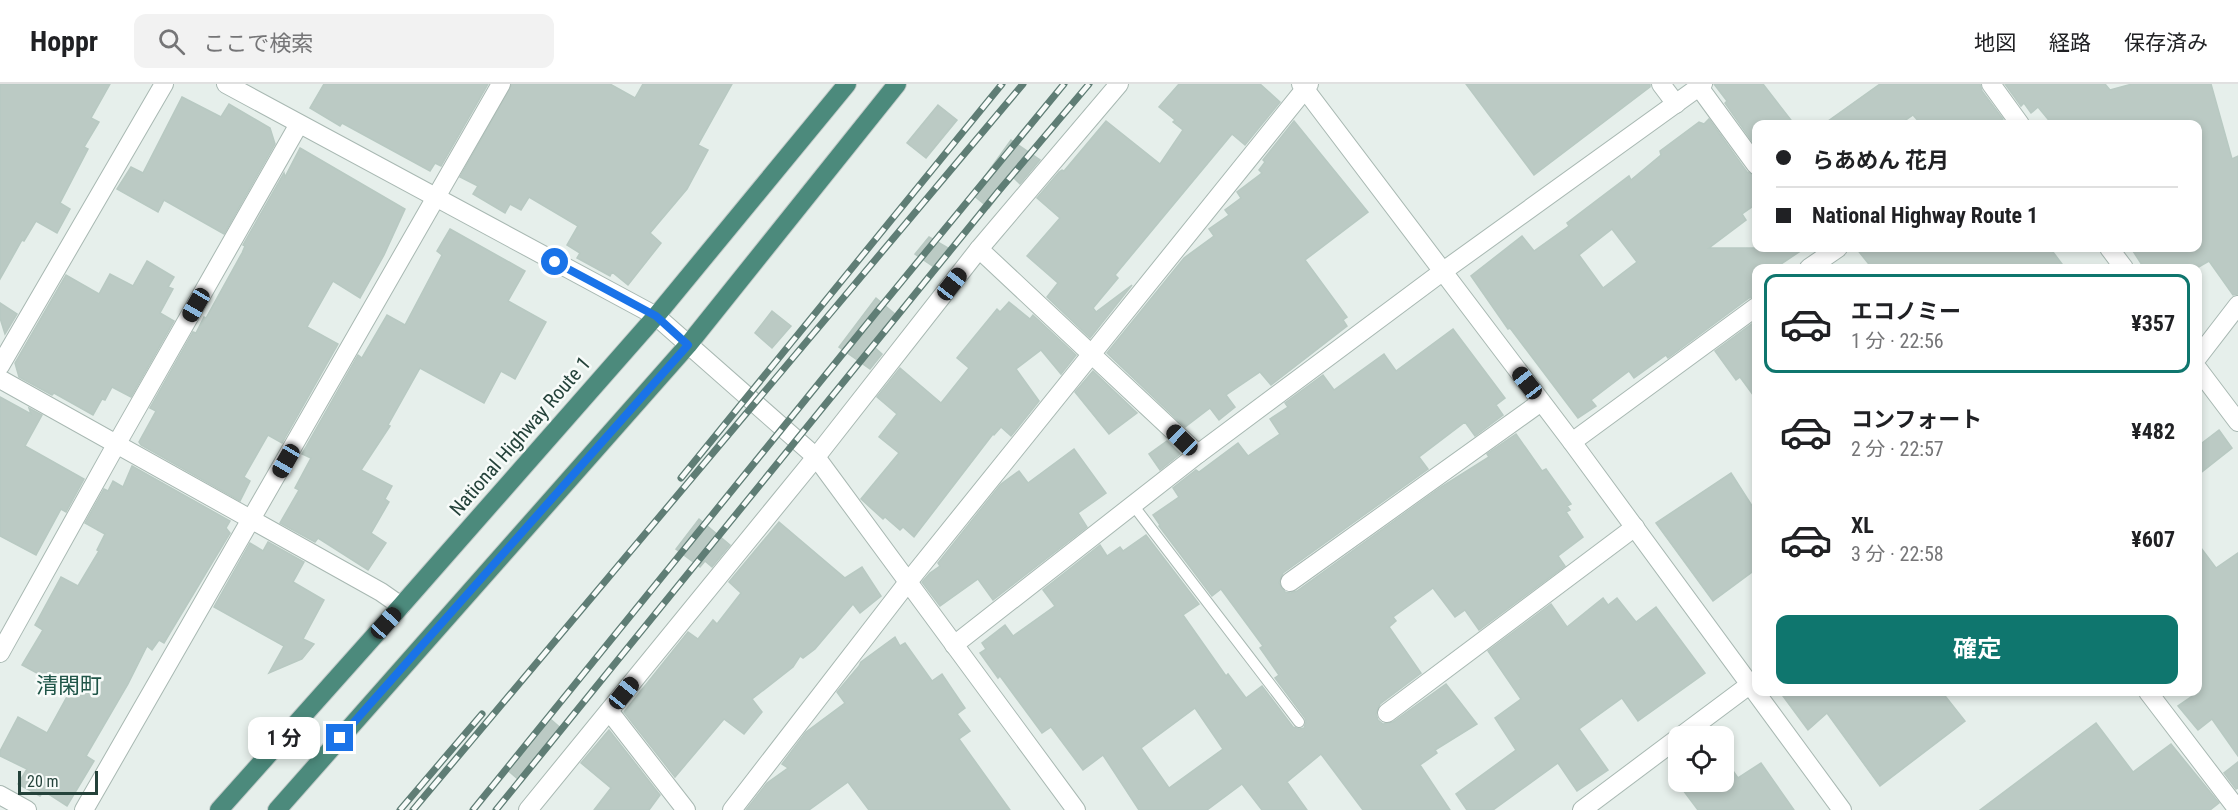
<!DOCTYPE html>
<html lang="ja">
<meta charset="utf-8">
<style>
:root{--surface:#fff;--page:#f2f2f2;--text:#202124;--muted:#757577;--line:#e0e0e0;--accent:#0f766e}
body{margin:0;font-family:"Roboto Condensed","Noto Sans JP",sans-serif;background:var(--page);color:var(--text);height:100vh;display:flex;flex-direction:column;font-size:22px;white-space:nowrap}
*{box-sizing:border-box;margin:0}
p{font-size:20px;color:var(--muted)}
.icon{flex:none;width:33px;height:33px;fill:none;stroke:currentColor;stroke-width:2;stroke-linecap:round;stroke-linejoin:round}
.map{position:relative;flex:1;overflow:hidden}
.panel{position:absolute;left:1752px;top:180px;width:450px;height:432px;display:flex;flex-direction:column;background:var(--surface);border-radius:12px;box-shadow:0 3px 9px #0003}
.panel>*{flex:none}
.top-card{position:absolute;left:1752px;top:36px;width:450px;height:132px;border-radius:12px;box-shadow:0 3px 9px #0003;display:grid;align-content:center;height:132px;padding:0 24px;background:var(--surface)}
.fabs{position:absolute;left:1668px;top:642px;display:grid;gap:12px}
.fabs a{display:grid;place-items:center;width:66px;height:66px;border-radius:12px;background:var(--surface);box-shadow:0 3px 9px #0003;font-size:30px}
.scale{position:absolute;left:18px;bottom:15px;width:80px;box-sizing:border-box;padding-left:6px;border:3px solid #24423a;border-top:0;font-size:16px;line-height:21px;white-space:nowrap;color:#24423a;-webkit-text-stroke:4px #f7fbf9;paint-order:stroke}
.end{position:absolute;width:27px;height:27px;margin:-14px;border:8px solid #1a73e8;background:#fff;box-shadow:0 0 0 3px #fff}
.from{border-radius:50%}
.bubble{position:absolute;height:42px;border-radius:12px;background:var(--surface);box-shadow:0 3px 9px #0003;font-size:20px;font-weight:700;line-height:42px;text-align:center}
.car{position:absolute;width:18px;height:36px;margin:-18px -9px;border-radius:8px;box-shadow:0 0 4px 2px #0007;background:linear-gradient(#222 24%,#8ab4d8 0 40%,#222 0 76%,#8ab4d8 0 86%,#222 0)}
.top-card b{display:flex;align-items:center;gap:21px;height:57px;font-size:22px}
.top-card b+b{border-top:2px solid var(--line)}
.top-card i{width:15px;height:15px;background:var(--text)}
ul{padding:10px 0 0;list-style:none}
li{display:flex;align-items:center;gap:18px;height:99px;margin:0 12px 9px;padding:0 12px;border:3px solid transparent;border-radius:12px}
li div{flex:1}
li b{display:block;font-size:22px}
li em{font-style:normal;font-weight:700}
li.selected{border-color:var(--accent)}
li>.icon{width:54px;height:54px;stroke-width:1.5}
.button{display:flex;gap:12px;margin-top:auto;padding:12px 24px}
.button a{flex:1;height:69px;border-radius:12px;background:var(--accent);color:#fff;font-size:24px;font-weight:700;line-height:69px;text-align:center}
header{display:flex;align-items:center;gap:36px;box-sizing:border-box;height:84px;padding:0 30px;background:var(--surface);border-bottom:2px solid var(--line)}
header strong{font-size:28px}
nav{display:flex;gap:33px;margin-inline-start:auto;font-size:21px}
.search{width:420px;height:54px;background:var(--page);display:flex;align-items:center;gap:15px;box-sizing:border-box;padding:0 21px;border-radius:12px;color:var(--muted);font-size:22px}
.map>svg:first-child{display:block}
</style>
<header>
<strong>Hoppr</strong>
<div class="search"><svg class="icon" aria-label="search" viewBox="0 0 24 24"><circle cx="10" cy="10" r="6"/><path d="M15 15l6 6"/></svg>ここで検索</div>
<nav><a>地図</a><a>経路</a><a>保存済み</a></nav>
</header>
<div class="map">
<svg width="2238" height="726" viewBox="0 0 2238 726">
<rect width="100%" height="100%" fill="#e6efeb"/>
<g fill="#bbcac4" stroke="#b8c9c2" stroke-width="1.5" fill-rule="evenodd">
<path d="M0,0H110L91,34L99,38L84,63L88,65L60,119L70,125L57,149L36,137L24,157L22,156L0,195Z"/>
<path d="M324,0H488L441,82L435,79L430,87L342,39L340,42L310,24Z"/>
<path d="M512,0H610L635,14L643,0H732L698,61L708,66L687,105L650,149L661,159L628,201L612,188L610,192L577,174L580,169L567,161L578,142L529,113L521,126L510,120L505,129L473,110L478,102L460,93Z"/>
<path d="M1179,0H1260L1280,18L1245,61L1232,50L1115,191L1118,194L1093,224L1096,228L1132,201L1090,254L1047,213L1058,199L1027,172L1060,134L1037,114L1059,88L1062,86L1064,87L1106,37L1160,80L1183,46L1173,38L1175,36L1159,23Z"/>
<path d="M1466,0H1650V3L1534,91Z"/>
<path d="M1714,0H1763L1794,40H1756V63L1725,19L1727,17Z"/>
<path d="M1880,0H1980L1982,7L2003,35L1995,40H1921L1913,31L1900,40H1824Z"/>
<path d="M2005,0H2105L2110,6L2132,0H2211L2232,75L2238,72V210L2233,211L2209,177L2197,184H2144L2131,164H2198V40H2052L2038,23L2031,29L2024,19L2021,22Z"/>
<path d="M182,13L221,33L229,20L270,44L275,60L224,150L164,116L158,128L117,105L131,83L143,89Z"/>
<path d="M938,21L957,36L926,74L907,59Z"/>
<path d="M1709,35L1747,88L1756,92V120L1742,130L1746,136L1709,164H1805L1775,184H1756V212L1749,214L1668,274L1666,271L1634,294L1629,287L1591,316L1596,322L1578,334L1510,244L1508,245L1471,192L1522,152L1534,167L1569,142L1567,139L1629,92L1631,96L1661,71L1660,67L1699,38L1704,40ZM1612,145L1637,178L1603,204L1579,171Z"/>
<path d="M1294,37L1368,128L1305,176L1347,233L1343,236L1347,242L1271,301L1260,288L1226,311L1235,323L1219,336L1210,324L1185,343L1107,269L1184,174L1214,152L1209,145L1229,131L1225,126L1241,114L1237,108L1262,89L1259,86L1265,78L1263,76Z"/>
<path d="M1011,56L1040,76L1020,100L1013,93L989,124L972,110Z"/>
<path d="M300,64L405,125L384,171L360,214L333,197L307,243L338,260L282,359L268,351L244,393L250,397L240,417L141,361L139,358L156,327L150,324L193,248L196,249L204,233L206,234L242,169L245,162L243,161L284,89L285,93Z"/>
<path d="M450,145L525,187L508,217L546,238L515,295L501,287L484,319L420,284L388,341L390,342L361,386L392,402L385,415L389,418L371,449L386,459L368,486L318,454L315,458L280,439L299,406L295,404L311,374L302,370L358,271L362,274L387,231L405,241L442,171L437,167Z"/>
<path d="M929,153L948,164L934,183L915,170Z"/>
<path d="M1856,164H2050L2065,184H1872Z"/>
<path d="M147,177L174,193L168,203L173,205L160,229L174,237L131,313L112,303L105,316L102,315L93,331L54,309L52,311L19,293L15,279L66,191L99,210L110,190L133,202Z"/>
<path d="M876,214L895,230L872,261L882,270L870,285L839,263Z"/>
<path d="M1009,218L1030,235L1033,231L1076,271L1061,290L1041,266L1016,285L1039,317L1011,352L1001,343L994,351L993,350L914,453L903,443L900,446L885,433L883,435L861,415L899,369L879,353L897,330L877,313L900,284L941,319L969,284L957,274L997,225L1000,228Z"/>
<path d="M0,219L17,230L5,250L0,234Z"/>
<path d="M772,227L791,242L772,264L755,249Z"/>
<path d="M1753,239L1756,243V315L1740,293L1736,296L1715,267Z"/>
<path d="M1453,245L1505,314L1496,321L1503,331L1475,352L1465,338L1419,373L1428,385L1283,489L1279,499L1285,508L1291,509L1297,507L1441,403L1489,373L1487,370L1516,350L1542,387L1546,385L1571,420L1567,422L1570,426L1566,428L1583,453L1558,472L1565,482L1479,546L1465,526L1455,533L1433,504L1393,533L1396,537L1389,543L1421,589L1380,620L1376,630L1378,636L1383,640L1393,638L1446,600L1477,640L1435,666L1437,669L1420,681L1450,726H1363L1321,670L1287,698L1307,726H1262L1242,700L1207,726H1139L1103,671L1083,686L1051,643L1042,649L1000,592L998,594L980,569L986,565L982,559L1005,541L1013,552L1055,522L1043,506L1100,461L1107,472L1120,463L1123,467L1146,451L1199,520L1183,531L1226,592L1228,590L1246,614L1262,602L1293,643L1299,645L1304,644L1306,638L1305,634L1275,594L1279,591L1260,564L1263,562L1221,505L1212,512L1159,442L1160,441L1153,431L1179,413L1173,404L1196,386L1199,388L1238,359L1248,372L1280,350L1270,335L1288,323L1285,319L1323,291L1334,306L1384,270L1396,287ZM1195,624L1223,665L1169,704L1141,664Z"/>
<path d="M1093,287L1137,329L1109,350L1075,308Z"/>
<path d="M0,313L31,330L29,324L42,331L25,362L84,395L66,428L61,425L36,471L0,452Z"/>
<path d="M2219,346L2232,364L2198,391V362Z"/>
<path d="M1167,357L1180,370L1160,386L1149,370Z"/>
<path d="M1074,365L1106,409L1078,429L1087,443L993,516L978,495L940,522L922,498L930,489L940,482L938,479L1001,400L1019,387L1028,399Z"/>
<path d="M132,382L230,437L226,444L230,449L164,559L159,556L152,566L147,562L128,600L86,672L94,677L67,722L44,707L40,712L18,700L27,685L0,672V667L18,633L47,649L70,607L22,581L43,546L35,541L61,493L78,502L99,467L97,466L105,450L85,439L104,405L108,407L113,397L123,403Z"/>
<path d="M1731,389L1756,428V485L1713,517L1656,439Z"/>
<path d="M699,435L730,461L712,483L705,477L700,483L676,465Z"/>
<path d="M779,438L845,494L862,483L881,512L860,529L853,520L815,565L803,574L800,572L793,583L752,615L762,628L744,650L724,635L675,693L624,628L688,548L698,555L713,536L717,540L741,509L729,498Z"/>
<path d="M268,458L304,478L293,498L324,516L303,555L314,560L302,575L269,589L284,562L214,523L250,459L263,467Z"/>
<path d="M2198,460L2216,484L2238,469V672L2212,635L2198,646L2178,622L2198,608Z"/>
<path d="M1603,514L1608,521L1617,514L1636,538L1656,523L1705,589L1638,637L1622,614L1579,645L1608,686L1577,707L1558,679L1493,726H1467L1456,710L1516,666L1495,634L1521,615L1488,567L1551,520L1567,543Z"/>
<path d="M895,553L900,562L905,559L932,597L942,590L954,608L965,624L957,630L970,647L959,655L1010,726H869L848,698L809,726H746L767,699L788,684L782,680L806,648L845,619L837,608L859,582L861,578Z"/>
<path d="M1780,608H1942L1965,637L1880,702L1827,629L1808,646Z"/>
<path d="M548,633L563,646L520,697L505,684Z"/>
<path d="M2096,639L2133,688L2171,660L2219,719L2210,726H1980Z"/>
<path d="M609,646L660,711L649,726H594L611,704L581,679Z"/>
<path d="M1724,674L1738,694L1761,679L1794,726H1698L1677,698H1724Z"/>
<path d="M2238,678V704L2236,705L2224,689Z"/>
</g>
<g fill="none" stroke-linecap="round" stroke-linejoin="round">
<g stroke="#a8b8b2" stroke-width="12">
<path id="service" d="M1133,421L1299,638"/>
</g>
<g stroke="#a8b8b2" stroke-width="20">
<g id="minor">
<path d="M226,0L656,232"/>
<path d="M1661,0L1676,20"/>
<path d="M1991,0L2020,40"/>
<path d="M1699,3L1756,81"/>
<path d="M2109,164L2124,184"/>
<path d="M979,165L1198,370"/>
<path d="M1809,184L1838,164"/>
<path d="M2198,273L2238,221"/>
<path d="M0,282L164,0"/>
<path d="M2198,285L2238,338"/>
<path d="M0,295L381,508L401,522"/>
<path d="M1572,358L1756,223"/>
<path d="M1290,498L1541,318"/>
<path d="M954,561L1198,370L1442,188L1703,0"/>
<path d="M0,569L116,361L299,40"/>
<path d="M2148,608L2238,726"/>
<path d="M609,627L686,726"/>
<path d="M1387,629L1635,443"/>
<path d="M1681,652L1756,596"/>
<path d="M0,711L27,726"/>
<path d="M84,726L501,0"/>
<path d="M528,726L816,373L979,165L1119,0"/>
<path d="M732,726L908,498L1309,0"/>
<path d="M1582,726L1678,654"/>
</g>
</g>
<g stroke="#a8b8b2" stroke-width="20">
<g id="tertiary">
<path d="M1301,0L1572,358L1842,726"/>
<path d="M656,232L816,373L1076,726"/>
</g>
</g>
<g stroke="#c2cac8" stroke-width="20">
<g id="trunk">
<path d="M219,726L401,522L656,232L847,0"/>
<path d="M277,726L688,261L897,0"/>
</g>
</g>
<use href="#service" stroke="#fff" stroke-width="10"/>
<use href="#minor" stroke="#fff" stroke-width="18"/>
<use href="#tertiary" stroke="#fff" stroke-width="18"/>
<use href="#trunk" stroke="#4c8a7c" stroke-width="18"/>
<g stroke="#5f7d75" stroke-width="7">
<g id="rail">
<path d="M681,394L1002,0"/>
<path d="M400,726L482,630"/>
<path d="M413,726L1023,0"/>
<path d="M473,726L879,225L1064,0"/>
<path d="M496,726L997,109L1089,0"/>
</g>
</g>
<use href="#rail" stroke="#f7fbf9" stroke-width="4.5" stroke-dasharray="14" stroke-linecap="butt"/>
</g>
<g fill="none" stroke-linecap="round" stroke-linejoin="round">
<path stroke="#1a73e8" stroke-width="8" d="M340,654L688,261L656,232L555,178"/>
</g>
<g text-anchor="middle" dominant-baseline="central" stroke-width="5" stroke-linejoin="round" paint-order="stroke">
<g font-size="20" fill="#24423a" stroke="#f7fbf9">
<text transform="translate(520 352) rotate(-49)">National Highway Route 1</text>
</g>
<g font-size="22" fill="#1f5548" stroke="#f7fbf9">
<text x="69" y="601">清閑町</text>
</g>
</g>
</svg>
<div class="fabs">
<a><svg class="icon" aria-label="locate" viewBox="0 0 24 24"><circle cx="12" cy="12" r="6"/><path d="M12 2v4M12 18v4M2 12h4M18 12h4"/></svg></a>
</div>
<div class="scale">20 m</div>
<i class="end from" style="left:555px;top:178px"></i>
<i class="end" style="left:340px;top:654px"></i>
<div class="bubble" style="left:248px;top:633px;width:72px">1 分</div>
<i class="car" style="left:952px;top:200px;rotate:38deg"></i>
<i class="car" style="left:196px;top:221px;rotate:210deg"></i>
<i class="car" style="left:1527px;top:299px;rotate:322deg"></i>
<i class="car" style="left:1182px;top:356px;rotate:314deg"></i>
<i class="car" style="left:286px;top:377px;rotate:210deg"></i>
<i class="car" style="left:386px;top:539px;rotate:42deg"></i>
<i class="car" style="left:624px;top:609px;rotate:39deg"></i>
<div class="top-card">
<b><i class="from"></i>らあめん 花月</b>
<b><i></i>National Highway Route 1</b>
</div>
<section class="panel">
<ul>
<li class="selected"><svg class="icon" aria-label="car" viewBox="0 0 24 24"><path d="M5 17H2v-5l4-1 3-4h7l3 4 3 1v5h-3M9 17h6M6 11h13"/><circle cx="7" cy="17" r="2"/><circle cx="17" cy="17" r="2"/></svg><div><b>エコノミー</b><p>1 分 · 22:56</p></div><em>¥357</em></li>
<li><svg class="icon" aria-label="car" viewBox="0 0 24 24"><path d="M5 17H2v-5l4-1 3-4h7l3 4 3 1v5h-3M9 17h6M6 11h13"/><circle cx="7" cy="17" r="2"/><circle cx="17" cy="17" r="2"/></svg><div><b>コンフォート</b><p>2 分 · 22:57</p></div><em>¥482</em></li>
<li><svg class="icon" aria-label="car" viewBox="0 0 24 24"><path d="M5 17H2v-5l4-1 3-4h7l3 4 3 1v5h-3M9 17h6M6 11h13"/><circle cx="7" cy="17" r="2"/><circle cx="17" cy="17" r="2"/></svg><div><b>XL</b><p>3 分 · 22:58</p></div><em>¥607</em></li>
</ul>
<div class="button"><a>確定</a></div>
</section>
</div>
